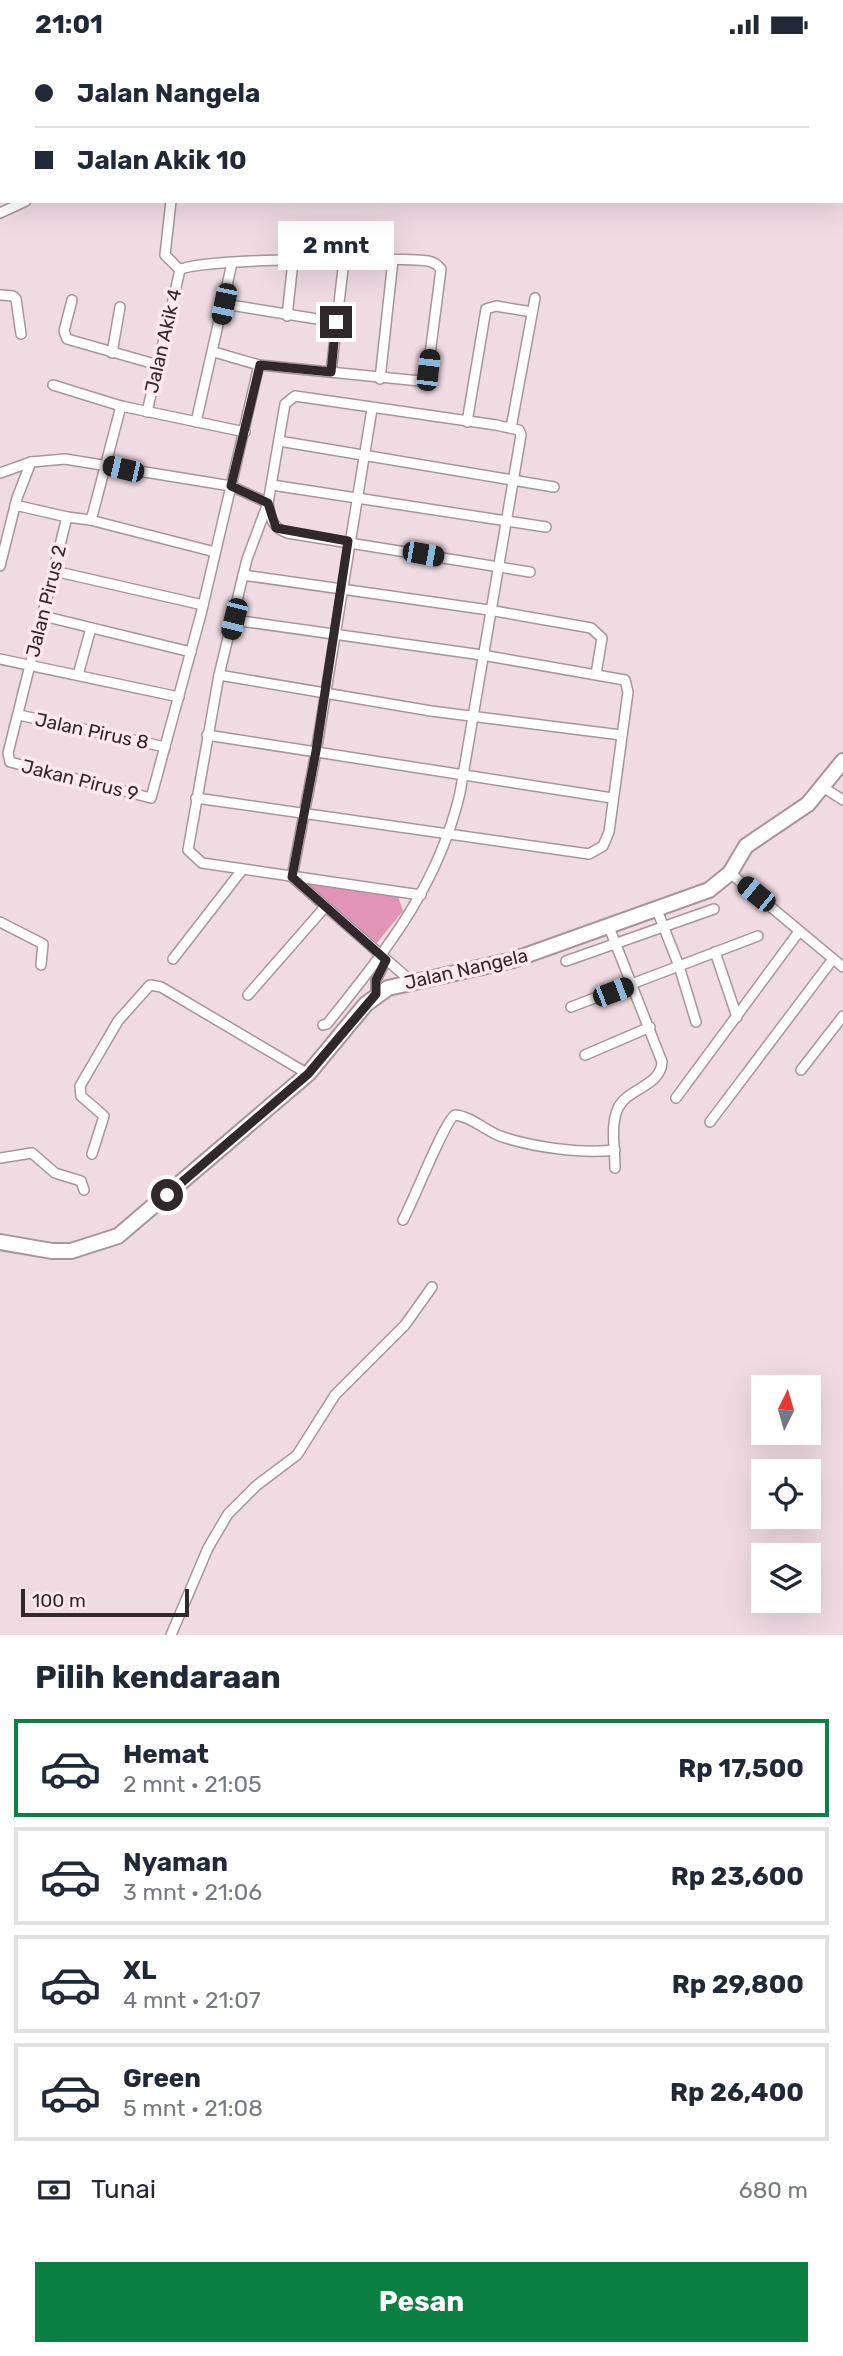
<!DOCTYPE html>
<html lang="id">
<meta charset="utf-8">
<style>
:root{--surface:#fff;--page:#f6f6f7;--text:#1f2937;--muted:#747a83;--line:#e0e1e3;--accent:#0b8043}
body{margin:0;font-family:Rubik,sans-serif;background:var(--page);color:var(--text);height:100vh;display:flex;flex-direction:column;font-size:26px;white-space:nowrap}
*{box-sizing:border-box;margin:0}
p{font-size:23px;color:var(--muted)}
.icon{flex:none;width:38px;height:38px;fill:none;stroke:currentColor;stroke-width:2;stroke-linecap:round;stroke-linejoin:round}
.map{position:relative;height:1586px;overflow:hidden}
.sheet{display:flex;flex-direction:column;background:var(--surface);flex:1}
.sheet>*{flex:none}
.hud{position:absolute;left:0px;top:0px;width:844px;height:154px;box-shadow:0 7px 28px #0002;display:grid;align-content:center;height:154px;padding:0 35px;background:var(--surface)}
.needle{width:46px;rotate:5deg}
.buttons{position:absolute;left:751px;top:1326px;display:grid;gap:14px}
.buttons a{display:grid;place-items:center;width:70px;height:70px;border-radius:0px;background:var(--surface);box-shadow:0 7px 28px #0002;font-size:35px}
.scale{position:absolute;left:21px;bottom:18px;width:168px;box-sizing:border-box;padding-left:7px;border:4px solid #30282b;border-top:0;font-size:19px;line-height:24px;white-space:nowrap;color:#30282b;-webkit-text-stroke:5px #fee8f0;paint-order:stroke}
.end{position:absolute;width:32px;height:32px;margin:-16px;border:9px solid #30282b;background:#fff;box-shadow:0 0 0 4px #fff}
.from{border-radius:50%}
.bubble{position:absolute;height:49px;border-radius:0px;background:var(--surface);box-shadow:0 7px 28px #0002;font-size:23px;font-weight:700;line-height:49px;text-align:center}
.car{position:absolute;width:21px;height:42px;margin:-21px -10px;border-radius:9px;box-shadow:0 0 5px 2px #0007;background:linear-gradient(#222 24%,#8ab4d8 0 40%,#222 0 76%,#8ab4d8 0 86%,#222 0)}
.hud b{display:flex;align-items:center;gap:24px;height:66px;font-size:26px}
.hud b+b{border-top:2px solid var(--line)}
.hud i{width:18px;height:18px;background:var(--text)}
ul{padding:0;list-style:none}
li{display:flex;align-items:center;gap:21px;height:98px;margin:0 14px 10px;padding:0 21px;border:4px solid var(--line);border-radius:0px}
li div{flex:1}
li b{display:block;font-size:26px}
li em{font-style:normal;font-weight:700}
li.selected{border-color:var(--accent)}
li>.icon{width:63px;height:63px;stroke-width:1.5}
h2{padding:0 35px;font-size:32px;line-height:84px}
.pay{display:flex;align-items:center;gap:18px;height:77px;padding:0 35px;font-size:26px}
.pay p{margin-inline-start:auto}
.action{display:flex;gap:14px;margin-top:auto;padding:14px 35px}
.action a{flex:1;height:80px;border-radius:0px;background:var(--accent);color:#fff;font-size:28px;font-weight:700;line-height:80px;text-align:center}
.status{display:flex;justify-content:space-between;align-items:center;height:49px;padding:0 35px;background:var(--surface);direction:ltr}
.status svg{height:19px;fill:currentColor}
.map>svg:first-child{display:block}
</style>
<div class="status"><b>21:01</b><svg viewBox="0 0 49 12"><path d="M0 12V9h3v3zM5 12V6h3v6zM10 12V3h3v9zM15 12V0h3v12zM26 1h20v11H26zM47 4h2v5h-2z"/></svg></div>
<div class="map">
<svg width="843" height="1586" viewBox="0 0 843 1586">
<rect width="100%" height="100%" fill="#f0dbe3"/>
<path fill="#e294b6" d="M309,834L398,847L403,862L376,895L306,837Z"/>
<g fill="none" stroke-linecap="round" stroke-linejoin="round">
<g stroke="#a8949c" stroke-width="12">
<g id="minor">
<path d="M137,0V2"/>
<path d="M288,2L289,0"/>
<path d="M778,2L779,0"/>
<path d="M0,37H2"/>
<path d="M171,152L165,206L180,221"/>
<path d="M0,164L26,152"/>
<path d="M180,221C196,209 398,208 428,212C434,213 437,215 441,220L428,321L420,332L259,316L214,303"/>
<path d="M0,246L13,247L16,250L21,285"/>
<path d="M72,251L64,282L67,290L158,316"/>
<path d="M224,255L336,273"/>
<path d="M287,267L293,213"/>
<path d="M112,304L120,258"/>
<path d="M331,323L344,211"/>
<path d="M380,330L393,211"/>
<path d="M53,336L121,357"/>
<path d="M372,360L316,703L292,828L412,933"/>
<path d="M147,363L180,221"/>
<path d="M196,373L232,214"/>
<path d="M467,373L486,260L496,257L532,263"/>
<path d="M511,379L535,249"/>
<path d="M245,383L121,357L93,464L90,471L67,468L8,704L10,713L151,749L201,565L231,437L268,454C271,470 271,477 287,484L530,523"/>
<path d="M279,392L554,438"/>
<path d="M0,424L31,413L65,410L231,437L259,316"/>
<path d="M272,436L546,478"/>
<path d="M15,456L67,468"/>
<path d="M90,471L215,503"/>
<path d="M0,517L17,449L31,413"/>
<path d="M54,522L203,556"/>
<path d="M243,526L489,561L591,579L602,589L596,625"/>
<path d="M43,567L191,603"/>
<path d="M0,610L179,648"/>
<path d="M78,626L91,579"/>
<path d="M219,626L431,662L621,686"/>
<path d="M19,666L165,698"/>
<path d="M207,686L612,749"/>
<path d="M824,739L843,751"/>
<path d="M196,749L589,805L603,797L609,783L628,643L625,631L482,606L234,571"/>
<path d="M730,824L843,918"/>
<path d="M657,861L679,917L696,973"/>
<path d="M0,873L43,895L41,916"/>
<path d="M609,878L662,1013C661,1037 628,1039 618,1059C610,1077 615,1099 615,1119"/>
<path d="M715,903L737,968"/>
<path d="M173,910L242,821"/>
<path d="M566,912L714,860"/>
<path d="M376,945V931L386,911"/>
<path d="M248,946L325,858"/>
<path d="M571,958L758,887"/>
<path d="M323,976L327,975C386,901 438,838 460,744L521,386L519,381L496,376L295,347L285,355L268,454L247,510L219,626L188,801L202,814L421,846"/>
<path d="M585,1006L650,978"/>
<path d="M801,1021L843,967"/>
<path d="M676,1049L798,884"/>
<path d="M710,1073L833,910"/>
<path d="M92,1105L104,1067L81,1047L80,1037L118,972L150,936L161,938L308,1025"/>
<path d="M0,1109L32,1104L55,1124L81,1132L84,1141"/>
<path d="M403,1171C413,1153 445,1071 455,1066C470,1067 485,1081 500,1087C531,1098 582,1105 615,1101"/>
<path d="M171,1586L208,1499L228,1465L256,1437L297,1406L335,1346L405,1276L432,1238"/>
</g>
</g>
<g stroke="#a8949c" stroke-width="18">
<path id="primary" d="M0,1193L52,1202H71L118,1187L308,1025L366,955L388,939L513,911L709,841L730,824L746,797L808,755L843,712"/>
</g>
<use href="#minor" stroke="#fff" stroke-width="9"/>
<use href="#primary" stroke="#fff" stroke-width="14"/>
</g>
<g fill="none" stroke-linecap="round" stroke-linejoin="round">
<path stroke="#30282b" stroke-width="9" d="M167,1146L308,1025L376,945V931L386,911L292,828L316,702L348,492L276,479L268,454L231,437L260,316L331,323L336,273"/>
</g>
<g text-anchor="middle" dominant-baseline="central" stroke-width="7" stroke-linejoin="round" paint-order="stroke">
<g font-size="19" fill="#30282b" stroke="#fee8f0">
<text transform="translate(163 292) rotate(-77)">Jalan Akik 4</text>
<text transform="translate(46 552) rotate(-76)">Jalan Pirus 2</text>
<text transform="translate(92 682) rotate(12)">Jalan Pirus 8</text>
<text transform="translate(80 731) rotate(14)">Jakan Pirus 9</text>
<text transform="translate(466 920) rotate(-13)">Jalan Nangela</text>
</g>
</g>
</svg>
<div class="buttons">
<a><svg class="needle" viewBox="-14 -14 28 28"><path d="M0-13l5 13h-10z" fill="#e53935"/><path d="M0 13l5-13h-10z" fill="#747a83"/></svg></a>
<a><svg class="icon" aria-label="locate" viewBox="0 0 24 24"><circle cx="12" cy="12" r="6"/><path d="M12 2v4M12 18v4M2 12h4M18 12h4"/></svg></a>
<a><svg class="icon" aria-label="layers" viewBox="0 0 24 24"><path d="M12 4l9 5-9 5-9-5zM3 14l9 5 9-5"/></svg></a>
</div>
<div class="scale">100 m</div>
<i class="end from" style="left:167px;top:1146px"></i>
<i class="end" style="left:336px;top:273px"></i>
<div class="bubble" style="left:278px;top:172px;width:116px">2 mnt</div>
<i class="car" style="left:224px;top:255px;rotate:192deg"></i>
<i class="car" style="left:428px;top:321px;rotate:7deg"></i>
<i class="car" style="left:123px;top:420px;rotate:283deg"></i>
<i class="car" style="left:423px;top:505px;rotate:100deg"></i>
<i class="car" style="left:234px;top:570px;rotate:194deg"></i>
<i class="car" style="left:756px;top:845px;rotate:309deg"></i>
<i class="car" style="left:613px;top:943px;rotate:69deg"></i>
<div class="hud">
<b><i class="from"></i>Jalan Nangela</b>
<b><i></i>Jalan Akik 10</b>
</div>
</div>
<section class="sheet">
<h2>Pilih kendaraan</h2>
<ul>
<li class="selected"><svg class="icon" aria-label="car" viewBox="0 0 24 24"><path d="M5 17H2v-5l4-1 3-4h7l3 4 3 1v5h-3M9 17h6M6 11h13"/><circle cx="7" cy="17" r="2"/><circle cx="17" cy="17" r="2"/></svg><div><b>Hemat</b><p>2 mnt · 21:05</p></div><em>Rp 17,500</em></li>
<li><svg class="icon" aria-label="car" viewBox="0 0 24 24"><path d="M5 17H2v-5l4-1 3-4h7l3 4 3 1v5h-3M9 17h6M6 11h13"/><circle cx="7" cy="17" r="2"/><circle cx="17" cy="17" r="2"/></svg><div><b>Nyaman</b><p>3 mnt · 21:06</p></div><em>Rp 23,600</em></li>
<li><svg class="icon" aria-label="car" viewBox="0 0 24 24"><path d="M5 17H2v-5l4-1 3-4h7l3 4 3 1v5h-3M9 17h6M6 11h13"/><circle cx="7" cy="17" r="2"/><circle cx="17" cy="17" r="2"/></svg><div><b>XL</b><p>4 mnt · 21:07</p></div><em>Rp 29,800</em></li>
<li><svg class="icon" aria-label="car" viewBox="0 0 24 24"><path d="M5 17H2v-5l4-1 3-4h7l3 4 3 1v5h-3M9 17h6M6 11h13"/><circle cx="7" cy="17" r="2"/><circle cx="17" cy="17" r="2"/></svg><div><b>Green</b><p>5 mnt · 21:08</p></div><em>Rp 26,400</em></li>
</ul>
<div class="pay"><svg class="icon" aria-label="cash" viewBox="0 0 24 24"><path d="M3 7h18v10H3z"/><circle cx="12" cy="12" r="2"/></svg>Tunai<p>680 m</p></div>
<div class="action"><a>Pesan</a></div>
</section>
